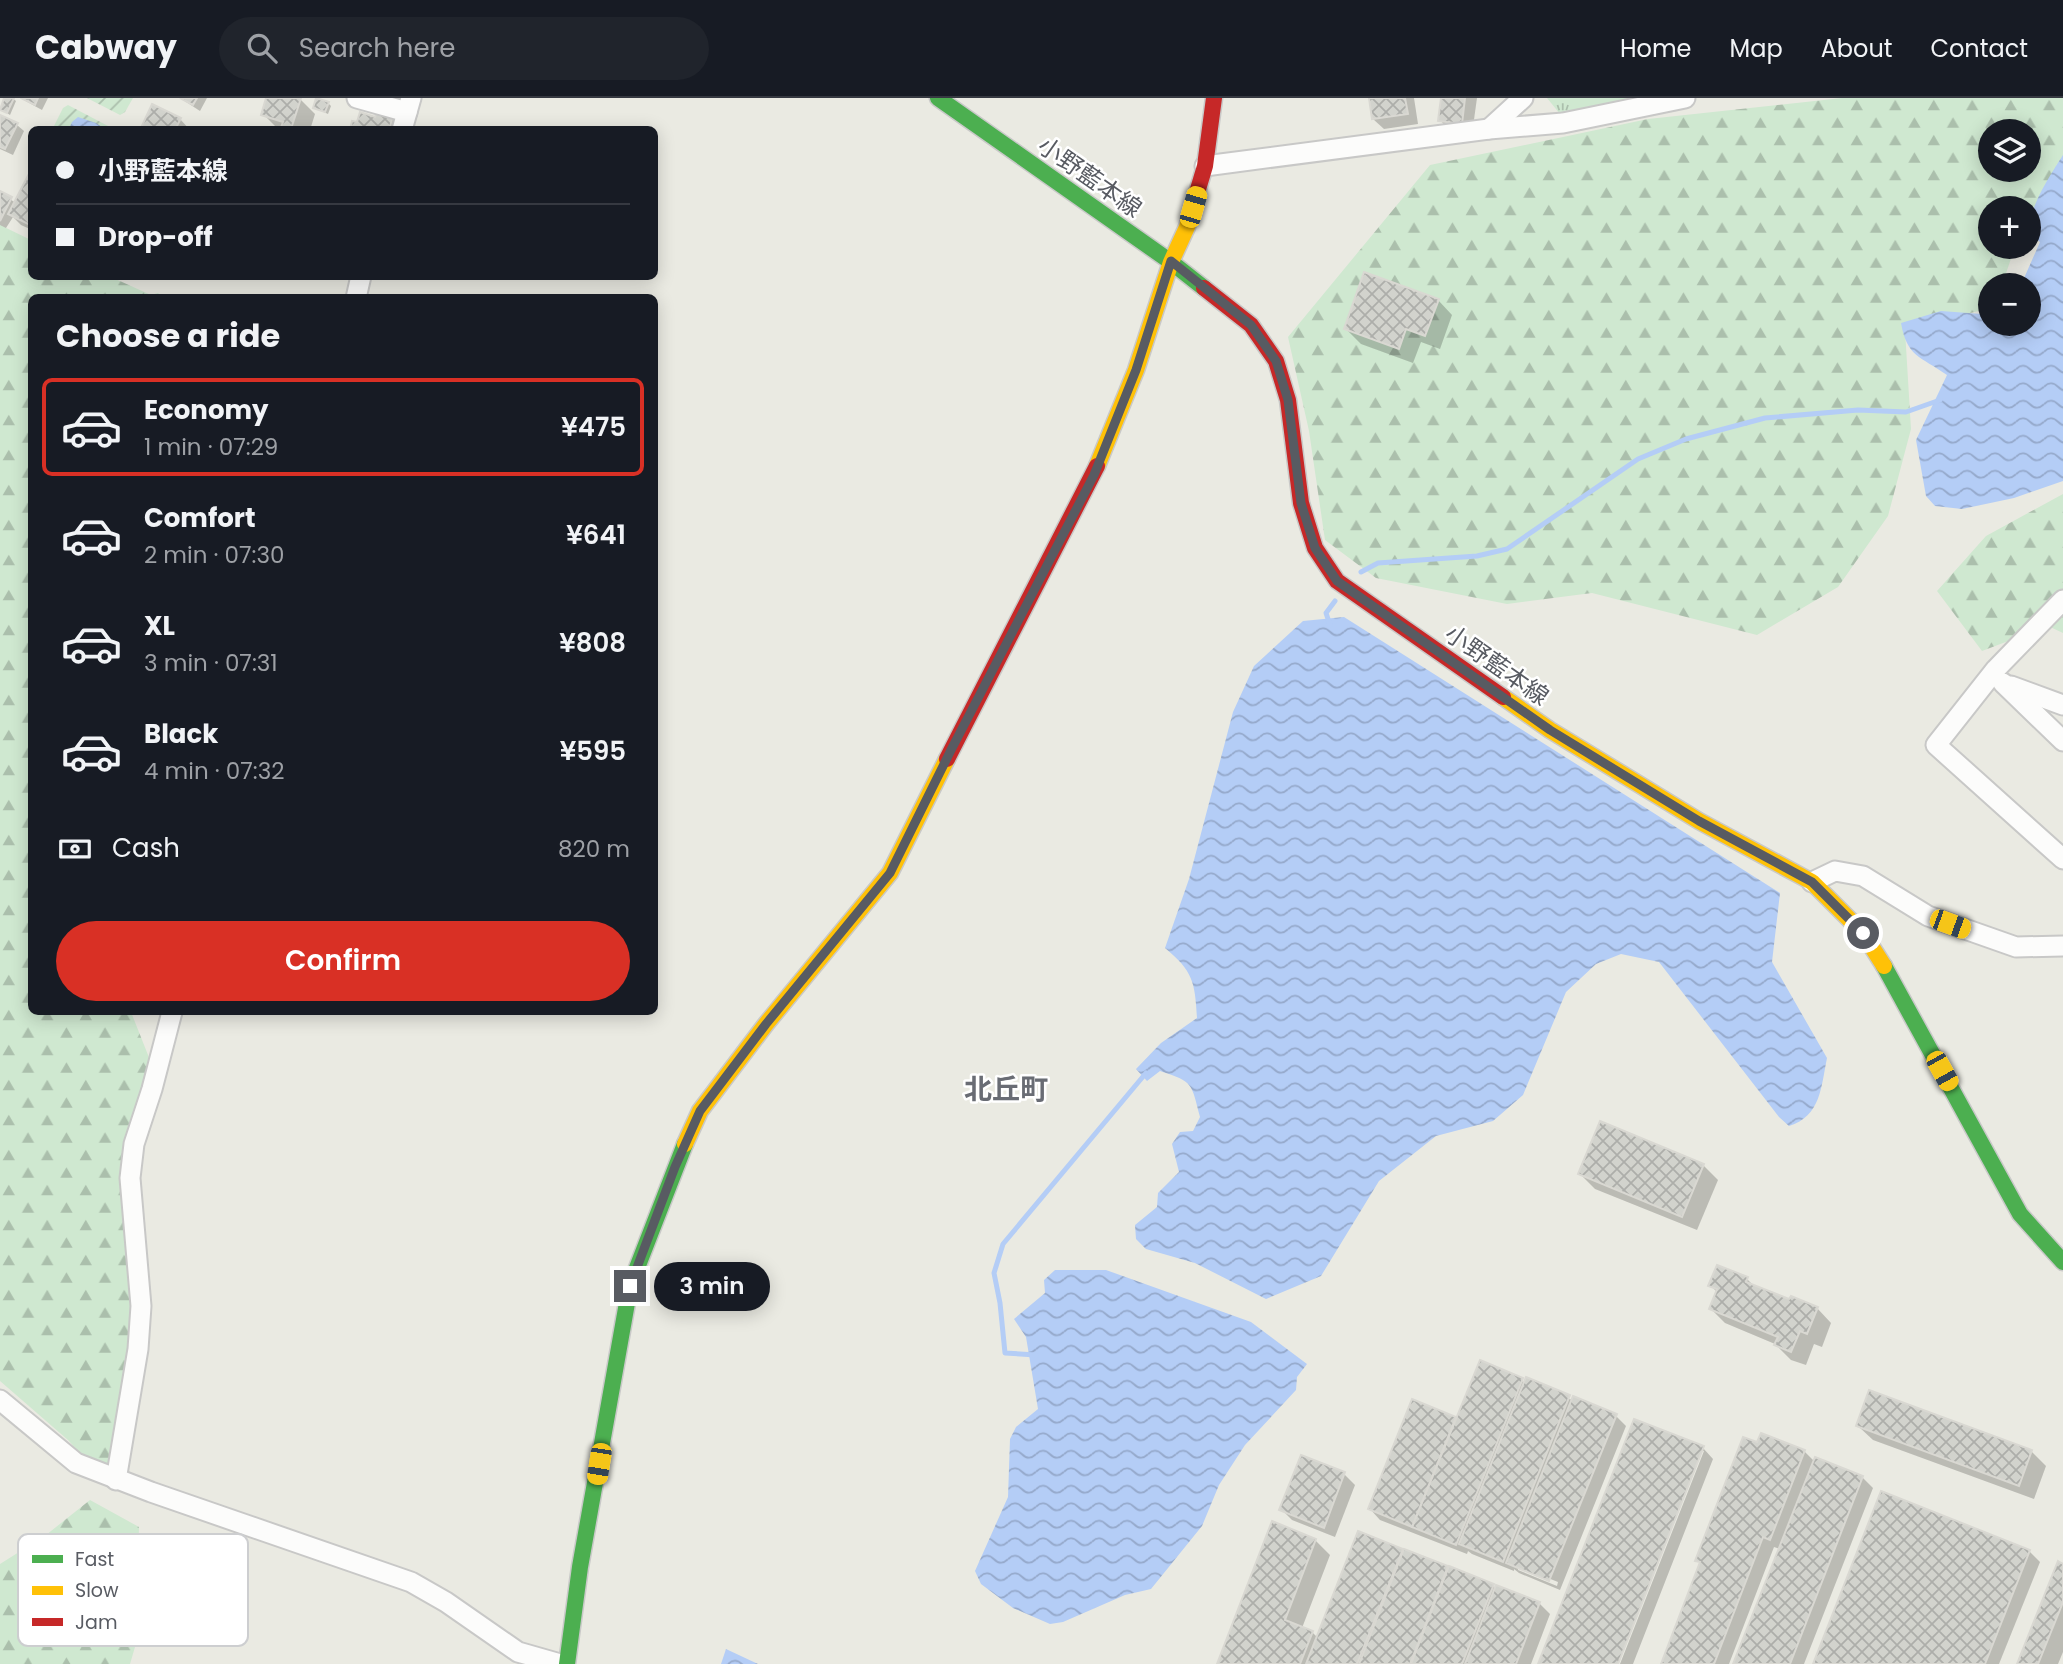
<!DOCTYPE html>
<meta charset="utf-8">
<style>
:root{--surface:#171b24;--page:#20242c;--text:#f1f3f6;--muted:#9ea1a6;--line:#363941;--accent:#d93025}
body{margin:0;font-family:Poppins,"Noto Sans JP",sans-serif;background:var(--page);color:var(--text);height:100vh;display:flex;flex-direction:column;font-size:26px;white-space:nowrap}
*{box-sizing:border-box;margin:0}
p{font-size:23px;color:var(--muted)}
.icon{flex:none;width:38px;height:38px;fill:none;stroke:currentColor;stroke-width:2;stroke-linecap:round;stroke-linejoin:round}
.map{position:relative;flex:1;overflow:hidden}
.panel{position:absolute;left:28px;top:196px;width:630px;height:721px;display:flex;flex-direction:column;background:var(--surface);border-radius:10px;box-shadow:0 4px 18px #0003}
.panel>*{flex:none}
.hud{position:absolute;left:28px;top:28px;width:630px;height:154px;border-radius:10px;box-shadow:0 4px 18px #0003;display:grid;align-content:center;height:154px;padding:0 28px;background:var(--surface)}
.fabs{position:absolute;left:1978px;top:21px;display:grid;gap:14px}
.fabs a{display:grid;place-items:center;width:63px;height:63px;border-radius:50%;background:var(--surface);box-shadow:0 4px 18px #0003;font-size:35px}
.end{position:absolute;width:32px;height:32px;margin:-16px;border:9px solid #585b62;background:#fff;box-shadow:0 0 0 4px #fff}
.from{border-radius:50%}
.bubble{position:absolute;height:49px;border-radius:24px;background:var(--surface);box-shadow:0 4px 18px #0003;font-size:23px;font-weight:600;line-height:49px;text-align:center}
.car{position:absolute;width:21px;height:42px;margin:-21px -10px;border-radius:9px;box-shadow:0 0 5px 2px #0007;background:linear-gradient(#f5c518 24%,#345 0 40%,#f5c518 0 76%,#345 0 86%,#f5c518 0)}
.hud b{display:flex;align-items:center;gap:24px;height:66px;font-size:26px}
.hud b+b{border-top:2px solid var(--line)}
.hud i{width:18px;height:18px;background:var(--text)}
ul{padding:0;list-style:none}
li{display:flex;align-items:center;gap:21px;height:98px;margin:0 14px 10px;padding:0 14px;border:4px solid transparent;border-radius:10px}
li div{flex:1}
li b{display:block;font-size:26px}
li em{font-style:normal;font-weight:600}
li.active{border-color:var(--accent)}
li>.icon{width:63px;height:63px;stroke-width:1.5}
h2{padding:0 28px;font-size:32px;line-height:84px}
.pay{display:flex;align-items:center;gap:18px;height:77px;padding:0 28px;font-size:26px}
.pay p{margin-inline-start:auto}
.cta{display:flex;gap:14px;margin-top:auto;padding:14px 28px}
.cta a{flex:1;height:80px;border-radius:42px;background:var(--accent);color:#fff;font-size:28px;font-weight:600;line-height:80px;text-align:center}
header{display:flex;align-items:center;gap:42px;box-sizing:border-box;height:98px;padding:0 35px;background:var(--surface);border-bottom:2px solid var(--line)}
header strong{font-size:33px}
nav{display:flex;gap:38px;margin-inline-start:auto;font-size:24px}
.search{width:490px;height:63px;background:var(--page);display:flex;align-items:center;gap:18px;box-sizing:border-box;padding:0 24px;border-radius:38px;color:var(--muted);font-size:26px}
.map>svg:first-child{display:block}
</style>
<header>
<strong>Cabway</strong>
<div class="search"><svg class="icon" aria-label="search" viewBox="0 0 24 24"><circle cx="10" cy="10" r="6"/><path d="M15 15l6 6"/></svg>Search here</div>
<nav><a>Home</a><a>Map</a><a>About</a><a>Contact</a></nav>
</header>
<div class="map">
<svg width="2063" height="1566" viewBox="0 0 2063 1566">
<defs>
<pattern id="grass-tufts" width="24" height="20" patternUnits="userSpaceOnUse" patternTransform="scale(1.75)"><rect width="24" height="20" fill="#cfe8d0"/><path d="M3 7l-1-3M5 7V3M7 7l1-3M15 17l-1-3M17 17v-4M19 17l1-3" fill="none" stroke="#abbfac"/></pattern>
<pattern id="forest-firs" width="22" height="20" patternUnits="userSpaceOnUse" patternTransform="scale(1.75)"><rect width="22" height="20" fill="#cfe8d0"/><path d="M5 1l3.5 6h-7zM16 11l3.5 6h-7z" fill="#abbfac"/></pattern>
<pattern id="garden-furrows" width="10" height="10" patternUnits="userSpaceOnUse" patternTransform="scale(1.75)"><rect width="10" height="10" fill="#cfe8d0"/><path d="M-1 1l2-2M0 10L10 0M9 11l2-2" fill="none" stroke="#abbfac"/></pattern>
<pattern id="water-waves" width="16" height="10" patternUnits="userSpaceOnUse" patternTransform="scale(1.75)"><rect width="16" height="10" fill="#b4cdf6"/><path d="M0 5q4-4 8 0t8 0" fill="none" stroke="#95a9cb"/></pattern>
<pattern id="building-cross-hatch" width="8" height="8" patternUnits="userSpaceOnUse" patternTransform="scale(1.75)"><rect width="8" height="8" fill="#d2d3cd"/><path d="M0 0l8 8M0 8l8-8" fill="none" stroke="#adaeaa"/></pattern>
</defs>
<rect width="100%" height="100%" fill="#eaeae2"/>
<path fill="url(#grass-tufts)" d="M1547,0H1631L1560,16Z"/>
<g fill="url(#forest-firs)" fill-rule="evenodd">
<path d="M1842,0H2063V65L2028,119V110H1990V149H2015L2002,187H1990V210L1905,232L1911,331L1888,418L1838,489L1757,537L1592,495L1507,506L1376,480L1325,442L1309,333L1288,239L1430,67L1648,21ZM1990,33H2028V72H1990Z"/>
<path d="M0,127L31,142L32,178L111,179L151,197L158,195L162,199L32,200V914H131L150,962L137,1011L135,1218L111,1365L102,1366L79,1354L68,1342L0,1283Z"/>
<path d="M2063,396V535L2048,528L1982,553L1937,493L1986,438Z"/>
<path d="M90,1402L139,1429L135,1549L130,1566H0V1466L46,1437Z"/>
</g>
<g fill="url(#garden-furrows)">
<path d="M87,0H133L125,14L120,17Z"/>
<path d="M68,7L110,29L112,31L52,32L63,10Z"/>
</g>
<g fill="url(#water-waves)">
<path d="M78,19L96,25L105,31H69L72,24Z"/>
<path d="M2063,57V383L2014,400L1962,411L1935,408L1926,398L1916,342L1947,277C1920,258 1907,259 1901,225L1941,213L1982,216L1990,211V226H2028V187H2021L2040,144L2028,136C2030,107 2048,81 2063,57Z"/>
<path d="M1344,519L1780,795L1772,864L1827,960C1821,989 1821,1018 1789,1028L1779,1019L1659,864L1621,856L1596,866L1566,894L1523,997L1493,1023L1436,1038L1379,1083L1321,1178L1266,1201L1195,1165L1146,1151L1136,1141L1135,1127L1157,1109L1158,1095L1179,1074L1172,1046L1180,1034L1193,1033L1200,1019C1191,985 1194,984 1160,973L1147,983L1136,971L1161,945L1197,920C1195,884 1193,873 1165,850L1189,781L1233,614L1254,568L1303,523Z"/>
<path d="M1055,1172H1106L1251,1224L1307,1266L1297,1279L1296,1292L1245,1347L1219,1387L1202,1428L1151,1491L1125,1497L1063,1524L1050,1526L1013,1510L981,1486L975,1473L1008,1399L1010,1341L1016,1329L1038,1311L1026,1239L1014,1221L1045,1195L1044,1182Z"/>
<path d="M726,1551L758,1566H721Z"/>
</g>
<g fill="#0003" fill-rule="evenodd">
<path d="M6,0H12L16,3L10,17L1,11Z"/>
<path d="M20,0H48L42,12Z"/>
<path d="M180,0H207L200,13Z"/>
<path d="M268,0L300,1L315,16L310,32L278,31L263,16Z"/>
<path d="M1371,0H1414L1418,26L1384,31L1373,21Z"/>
<path d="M1443,0H1477L1472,36L1450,33L1440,22Z"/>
<path d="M328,5L331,8L328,16L315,10Z"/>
<path d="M0,19L17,27L24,33L13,57L0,51Z"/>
<path d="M392,20L403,32H352L377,22Z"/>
<path d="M180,21L190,32H141Z"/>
<path d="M32,74V132L21,127L13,119L6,130L0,127V95L16,105Z"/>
<path d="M1438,202L1452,217L1440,251L1421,244L1413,265L1361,246L1346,231Z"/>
<path d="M1703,1067L1718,1082L1697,1132L1595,1091L1580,1076Z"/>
<path d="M1747,1181L1756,1190L1790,1204L1817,1210L1831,1225L1822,1249L1814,1246L1806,1267L1791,1262L1775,1246L1725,1225L1711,1211L1717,1194L1710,1187Z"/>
<path d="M1481,1265L1526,1285L1616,1318L1626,1328L1560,1492L1519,1475L1514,1471V1473L1472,1456L1468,1453L1467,1456L1380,1422L1370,1411L1413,1303L1458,1321ZM1518,1468L1558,1484L1557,1488L1518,1472Z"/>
<path d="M1635,1323L1703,1350L1713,1361L1633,1566H1620L1704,1353H1700L1616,1566H1540Z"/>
<path d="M1858,1328L2031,1353L2046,1368L2034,1401L1873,1342Z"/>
<path d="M1758,1347L1804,1353L1815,1364L1816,1361L1862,1379L1873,1390L1804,1566H1735L1780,1451L1774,1449L1729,1566H1663L1701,1466L1697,1462Z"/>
<path d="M1302,1359L1344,1376L1355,1387L1335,1439L1292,1422L1281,1411Z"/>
<path d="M1315,1442L1330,1457L1302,1530L1312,1534L1318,1540L1402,1452L1493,1487L1496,1491L1539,1505L1550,1516L1531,1566H1219Z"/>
<path d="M2029,1453L2040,1464L1999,1566H1815Z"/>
<path d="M2063,1467V1554L2058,1566H2019Z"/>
</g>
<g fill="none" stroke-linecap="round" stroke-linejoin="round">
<g stroke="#b4cdf6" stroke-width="5">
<path d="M1361,474L1378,465L1477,458L1507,451L1638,361L1686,341L1765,320L1858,312L1906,314L1940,302"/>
<path d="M1330,527L1326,515L1335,503"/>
<path d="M1036,1257L1005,1255L1000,1205L994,1175L1003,1146L1146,975"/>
</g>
</g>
<g fill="url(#building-cross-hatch)" stroke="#d9d8d2" stroke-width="2">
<path d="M4,0H14L7,15L0,12Z"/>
<path d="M21,0H38L35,7Z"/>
<path d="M180,0H197L193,7Z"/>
<path d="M266,0H301L291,31L293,32H280L283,24L261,17Z"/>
<path d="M316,0L329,4L325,14L313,10Z"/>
<path d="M1369,0H1405L1408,16L1372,21Z"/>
<path d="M1441,0H1465L1462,26L1438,23Z"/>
<path d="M152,6L181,20L175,32H140Z"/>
<path d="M360,14L375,19L377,14L393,18L389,32H350L352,23L357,24Z"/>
<path d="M0,17L18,25L5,51L0,49Z"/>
<path d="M32,70V128L8,116Z"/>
<path d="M0,93L12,99L0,123Z"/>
<path d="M1364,174L1439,201L1425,238L1406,231L1399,251L1344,231Z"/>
<path d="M1600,1023L1704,1066L1682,1119L1578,1076Z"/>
<path d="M1717,1167L1748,1179L1746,1184L1789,1201L1791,1198L1818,1209L1807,1236L1800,1233L1791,1254L1774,1247L1778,1239L1709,1211L1717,1191L1708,1188Z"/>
<path d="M1480,1262L1523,1280L1456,1447L1412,1429Z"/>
<path d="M1526,1279L1570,1297L1503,1464L1459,1446Z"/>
<path d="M1869,1292L2032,1352L2019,1388L1856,1328Z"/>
<path d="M1573,1298L1617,1316L1549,1483L1506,1465Z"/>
<path d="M1412,1301L1456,1319L1412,1429L1368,1411Z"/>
<path d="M1634,1321L1704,1348L1618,1566H1538Z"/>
<path d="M1761,1335L1805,1352L1770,1442L1763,1439L1714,1566H1661L1700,1464L1695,1463L1743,1339L1757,1344Z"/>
<path d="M1301,1357L1345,1374L1324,1430L1279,1412Z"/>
<path d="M1815,1359L1863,1378L1790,1566H1733Z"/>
<path d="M1881,1393L2030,1452L1985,1566H1813Z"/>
<path d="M1272,1423L1316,1441L1285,1522L1313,1533L1300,1566H1217Z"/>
<path d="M1358,1433L1403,1451L1357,1566H1306Z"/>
<path d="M1404,1451L1448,1468L1410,1566H1359Z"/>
<path d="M2058,1463L2063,1466V1504L2038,1566H2017Z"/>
<path d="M1449,1468L1494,1486L1462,1566H1411Z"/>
<path d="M1496,1487L1540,1504L1516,1566H1465Z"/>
</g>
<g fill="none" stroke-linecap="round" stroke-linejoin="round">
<g stroke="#c8c8c7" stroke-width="23">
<g id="street">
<path d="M357,0L407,14"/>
<path d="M1489,31L1523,0"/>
<path d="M402,32L411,0"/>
<path d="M1205,68L1489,31L1563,25L1685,0"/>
<path d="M356,200L361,178"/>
<path d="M2063,502L1996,571L1936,647L2063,761"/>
<path d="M2003,585L2063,643"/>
<path d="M2011,588L2063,607"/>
<path d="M1812,784L1835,773L1863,778L1928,818L2016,849L2063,848"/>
<path d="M0,1302L76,1365L151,1394L411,1484L446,1504L518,1554L560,1566"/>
<path d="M116,1382L138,1251L141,1208L130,1080L134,1046L152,991L172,914"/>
</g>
</g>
<g stroke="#c9c9c8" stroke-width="19">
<g id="fast">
<path d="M938,0L1171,164L1204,190"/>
<path d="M1884,868L2020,1116L2063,1164"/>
<path d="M567,1566L580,1469L630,1188L685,1046"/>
</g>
</g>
<g stroke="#c9c9c8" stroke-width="19">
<g id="slow">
<path d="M1097,368L1136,272L1171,164L1187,129L1193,108"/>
<path d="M1503,599L1550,632L1699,723L1812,784L1863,835L1884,868"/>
<path d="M685,1046L700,1013L766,926L890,775L947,661"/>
</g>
</g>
<g stroke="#c9c9c8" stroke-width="19">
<g id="jam">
<path d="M1193,108L1205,68L1214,0"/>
<path d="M1204,190L1251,227L1276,263L1288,302L1301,405L1315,450L1337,483L1503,599"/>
<path d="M947,661L1097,368"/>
</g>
</g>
<use href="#street" stroke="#fcfcfb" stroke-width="19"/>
<use href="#fast" stroke="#4caf50" stroke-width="16"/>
<use href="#slow" stroke="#ffc107" stroke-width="16"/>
<use href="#jam" stroke="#c62828" stroke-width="16"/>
</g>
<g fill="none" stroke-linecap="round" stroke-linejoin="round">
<path stroke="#585b62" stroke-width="9" d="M630,1188L675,1069L700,1013L766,926L890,775L951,652L1094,377L1136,272L1171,163L1251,227L1276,263L1288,302L1301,405L1315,450L1337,483L1550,632L1699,723L1812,784L1863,835"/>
</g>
<g text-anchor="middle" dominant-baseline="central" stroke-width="5" stroke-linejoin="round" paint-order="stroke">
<g font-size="24" fill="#585b62" stroke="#fff">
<text transform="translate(1090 79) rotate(35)">小野藍本線</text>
<text transform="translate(1497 567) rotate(35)">小野藍本線</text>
</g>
<g font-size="28" font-weight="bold" fill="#696c74" stroke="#fff">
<text x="1006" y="991">北丘町</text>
</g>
</g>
<rect x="18" y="1436" width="230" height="112" rx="10" fill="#fff" stroke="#cdced0" stroke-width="2"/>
<rect x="32" y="1457" width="31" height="8" fill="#4caf50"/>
<rect x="32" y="1488" width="31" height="9" fill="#ffc107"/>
<rect x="32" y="1520" width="31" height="8" fill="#c62828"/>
<g font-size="19" fill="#585b62">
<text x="75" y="1468">Fast</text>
<text x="75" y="1499">Slow</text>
<text x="75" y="1531">Jam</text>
</g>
</svg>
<div class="fabs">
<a><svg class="icon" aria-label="layers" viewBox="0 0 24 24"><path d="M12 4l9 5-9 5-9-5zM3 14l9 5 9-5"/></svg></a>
<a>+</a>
<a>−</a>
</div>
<i class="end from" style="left:1863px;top:835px"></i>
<i class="end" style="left:630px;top:1188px"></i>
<div class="bubble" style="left:654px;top:1164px;width:116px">3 min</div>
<i class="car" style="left:1193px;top:109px;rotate:16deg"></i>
<i class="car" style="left:1950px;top:826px;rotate:110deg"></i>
<i class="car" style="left:1942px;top:973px;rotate:151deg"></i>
<i class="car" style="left:599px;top:1366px;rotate:189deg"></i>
<div class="hud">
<b><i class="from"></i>小野藍本線</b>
<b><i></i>Drop-off</b>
</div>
<section class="panel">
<h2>Choose a ride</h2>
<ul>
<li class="active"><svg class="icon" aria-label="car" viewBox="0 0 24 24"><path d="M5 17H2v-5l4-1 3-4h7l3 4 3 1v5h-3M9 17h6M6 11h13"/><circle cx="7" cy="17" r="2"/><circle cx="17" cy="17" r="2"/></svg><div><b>Economy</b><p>1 min · 07:29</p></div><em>¥475</em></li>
<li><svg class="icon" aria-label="car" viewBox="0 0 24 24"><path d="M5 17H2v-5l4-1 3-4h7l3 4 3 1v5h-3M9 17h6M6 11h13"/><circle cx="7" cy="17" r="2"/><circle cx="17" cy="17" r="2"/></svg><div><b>Comfort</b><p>2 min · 07:30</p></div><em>¥641</em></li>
<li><svg class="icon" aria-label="car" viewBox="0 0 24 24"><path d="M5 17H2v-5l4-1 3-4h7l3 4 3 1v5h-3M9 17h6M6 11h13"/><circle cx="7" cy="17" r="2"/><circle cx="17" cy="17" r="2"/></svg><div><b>XL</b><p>3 min · 07:31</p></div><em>¥808</em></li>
<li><svg class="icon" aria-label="car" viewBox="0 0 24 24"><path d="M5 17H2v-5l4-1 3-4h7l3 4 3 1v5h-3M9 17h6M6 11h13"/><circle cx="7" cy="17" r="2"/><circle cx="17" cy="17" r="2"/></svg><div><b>Black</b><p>4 min · 07:32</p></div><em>¥595</em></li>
</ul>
<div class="pay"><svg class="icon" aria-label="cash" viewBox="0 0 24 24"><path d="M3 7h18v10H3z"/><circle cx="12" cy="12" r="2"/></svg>Cash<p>820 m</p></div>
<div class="cta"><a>Confirm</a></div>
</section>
</div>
